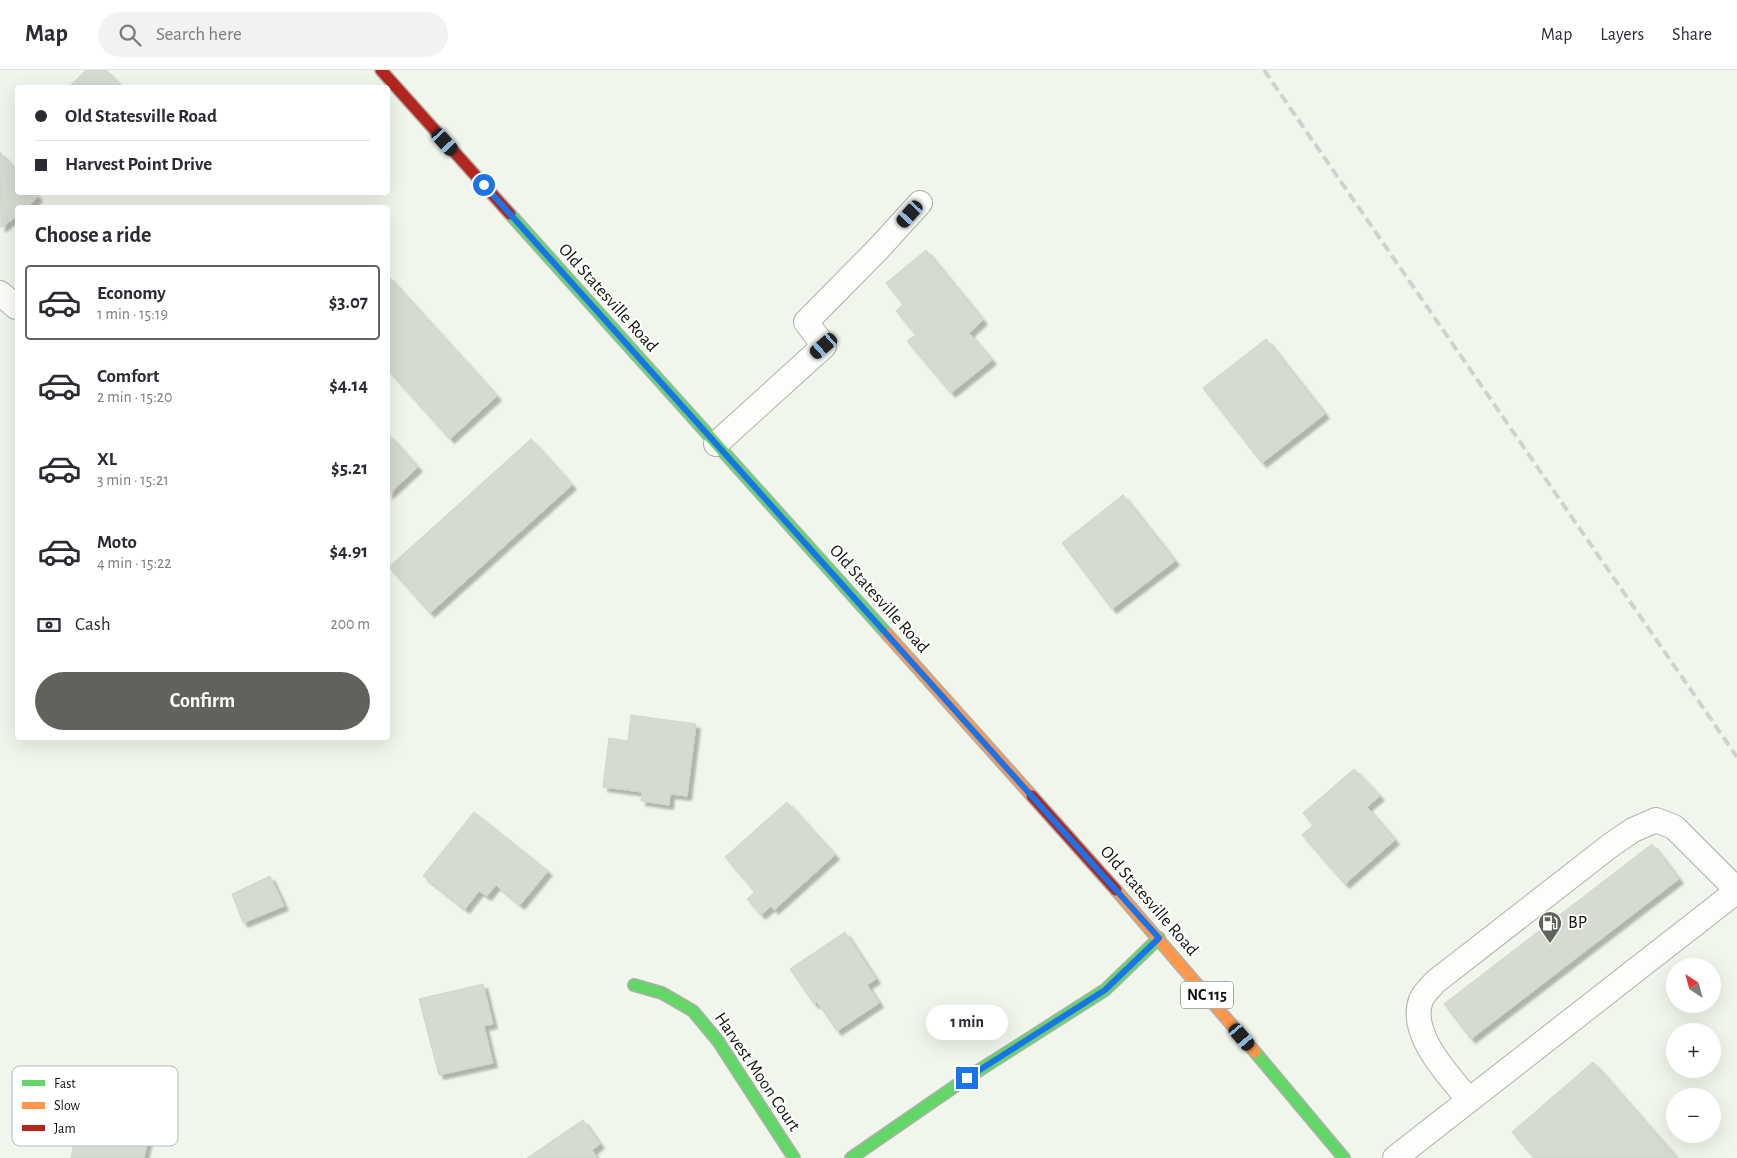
<!DOCTYPE html>
<meta charset="utf-8">
<style>
:root{--surface:#fff;--page:#f2f2f3;--text:#2b2b33;--muted:#7c7c81;--line:#e1e1e2;--accent:#5f635c}
body{margin:0;font-family:"Alegreya Sans",sans-serif;background:var(--page);color:var(--text);height:100vh;display:flex;flex-direction:column;font-size:19px;white-space:nowrap}
*{box-sizing:border-box;margin:0}
p{font-size:16px;color:var(--muted)}
.icon{flex:none;width:28px;height:28px;fill:none;stroke:currentColor;stroke-width:2;stroke-linecap:round;stroke-linejoin:round}
.map{position:relative;flex:1;overflow:hidden}
.drawer{position:absolute;left:15px;top:135px;width:375px;height:535px;display:flex;flex-direction:column;background:var(--surface);border-radius:5px;box-shadow:0 5px 20px #0002}
.drawer>*{flex:none}
.top-card{position:absolute;left:15px;top:15px;width:375px;height:110px;border-radius:5px;box-shadow:0 5px 20px #0002;display:grid;align-content:center;height:110px;padding:0 20px;background:var(--surface)}
.needle{width:32px;rotate:324deg}
.buttons{position:absolute;left:1666px;top:888px;display:grid;gap:10px}
.buttons a{display:grid;place-items:center;width:55px;height:55px;border-radius:50%;background:var(--surface);box-shadow:0 5px 20px #0002;font-size:25px}
.end{position:absolute;width:22px;height:22px;margin:-11px;border:6px solid #1a73e8;background:#fff;box-shadow:0 0 0 2px #fff}
.from{border-radius:50%}
.bubble{position:absolute;height:35px;border-radius:18px;background:var(--surface);box-shadow:0 5px 20px #0002;font-size:16px;font-weight:600;line-height:35px;text-align:center}
.car{position:absolute;width:15px;height:30px;margin:-15px -8px;border-radius:6px;box-shadow:0 0 4px 1px #0007;background:linear-gradient(#222 24%,#8ab4d8 0 40%,#222 0 76%,#8ab4d8 0 86%,#222 0)}
.top-card b{display:flex;align-items:center;gap:18px;height:48px;font-size:19px}
.top-card b+b{border-top:1px solid var(--line)}
.top-card i{width:12px;height:12px;background:var(--text)}
ul{padding:0;list-style:none}
li{display:flex;align-items:center;gap:15px;height:75px;margin:0 10px 8px;padding:0 10px;border:2px solid transparent;border-radius:5px}
li div{flex:1}
li b{display:block;font-size:19px}
li em{font-style:normal;font-weight:600}
li.active{border-color:var(--accent)}
li>.icon{width:45px;height:45px;stroke-width:1.5}
h2{padding:0 20px;font-size:22px;line-height:60px}
.pay{display:flex;align-items:center;gap:12px;height:55px;padding:0 20px;font-size:19px}
.pay p{margin-inline-start:auto}
.action{display:flex;gap:10px;margin-top:auto;padding:10px 20px}
.action a{flex:1;height:58px;border-radius:30px;background:var(--accent);color:#fff;font-size:20px;font-weight:600;line-height:58px;text-align:center}
header{display:flex;align-items:center;gap:30px;box-sizing:border-box;height:70px;padding:0 25px;background:var(--surface);border-bottom:1px solid var(--line)}
header strong{font-size:24px}
nav{display:flex;gap:28px;margin-inline-start:auto;font-size:18px}
.search{width:350px;height:45px;background:var(--page);display:flex;align-items:center;gap:12px;box-sizing:border-box;padding:0 18px;border-radius:28px;color:var(--muted);font-size:19px}
.map>svg:first-child{display:block}
</style>
<header>
<strong>Map</strong>
<div class="search"><svg class="icon" aria-label="search" viewBox="0 0 24 24"><circle cx="10" cy="10" r="6"/><path d="M15 15l6 6"/></svg>Search here</div>
<nav><a>Map</a><a>Layers</a><a>Share</a></nav>
</header>
<div class="map">
<svg width="1737" height="1088" viewBox="0 0 1737 1088">
<defs>
<filter id="shadow"><feDropShadow dx="4.5" dy="4.5" stdDeviation="1" flood-color="#0004"/></filter>
</defs>
<rect width="100%" height="100%" fill="#f1f6ec"/>
<g fill="#d5dbd0" stroke="#d0d4cd" filter="url(#shadow)">
<path d="M86,0H106L123,18H68Z"/>
<path d="M0,82L18,103V122H34L38,127L26,138H18V145L1,158Z"/>
<path d="M926,180L983,250L969,263L992,290L951,323L907,271L916,265L896,241L903,234L886,213Z"/>
<path d="M388,206L497,326L450,369L388,300Z"/>
<path d="M1266,269L1325,344L1262,393L1203,318Z"/>
<path d="M388,364L418,397L388,425Z"/>
<path d="M531,369L572,415L430,543L389,497Z"/>
<path d="M1123,425L1175,491L1112,539L1062,473Z"/>
<path d="M631,645L696,654L687,726L670,724L669,735L641,731L642,722L603,717L609,668L628,671Z"/>
<path d="M1354,699L1380,726L1367,737L1395,770L1345,814L1302,765L1313,755L1303,743Z"/>
<path d="M787,732L835,785L774,840L771,836L761,845L747,829L755,822L725,787Z"/>
<path d="M474,742L548,801L520,835L496,815L487,826L479,821L465,839L423,806Z"/>
<path d="M1652,774L1679,809L1471,969L1444,934Z"/>
<path d="M270,806L284,836L243,853L232,824Z"/>
<path d="M845,862L876,909L867,915L879,933L837,961L817,932L814,934L790,899Z"/>
<path d="M483,914L493,954L484,956L493,993L439,1005L419,929Z"/>
<path d="M1593,992L1677,1088H1534L1512,1062Z"/>
<path d="M85,1017L155,1031L144,1088H71Z"/>
<path d="M583,1050L600,1074L592,1080L597,1088H527Z"/>
</g>
<g fill="none" stroke-linecap="round" stroke-linejoin="round">
<g stroke="#adb1a9" stroke-width="26">
<g id="lane">
<path d="M0,223L16,237"/>
<path d="M716,374L824,276L806,252L879,178L920,133"/>
<path d="M1469,1030C1450,1007 1408,964 1421,930C1423,924 1431,917 1435,912L1611,775L1633,760L1656,750L1674,757L1737,820"/>
<path d="M1395,1088L1737,821"/>
</g>
</g>
<g stroke="#adb1a9" stroke-width="14">
<g id="fast">
<path d="M510,144L887,564"/>
<path d="M634,915L662,923L693,941L718,971L794,1088"/>
<path d="M1255,982L1344,1088"/>
<path d="M851,1088L967,1008L1105,920L1159,868"/>
</g>
</g>
<g stroke="#adb1a9" stroke-width="14">
<g id="slow">
<path d="M887,564L1032,726"/>
<path d="M1116,820L1255,982"/>
</g>
</g>
<g stroke="#adb1a9" stroke-width="14">
<g id="jam">
<path d="M381,0L510,144"/>
<path d="M1032,726L1116,820"/>
</g>
</g>
<use href="#lane" stroke="#fdfefc" stroke-width="24"/>
<use href="#fast" stroke="#63d668" stroke-width="11"/>
<use href="#slow" stroke="#ff974d" stroke-width="11"/>
<use href="#jam" stroke="#b3261e" stroke-width="11"/>
<path stroke="#d1d2d0" stroke-width="4" stroke-dasharray="10 5" stroke-linecap="butt" d="M1264,0L1737,687"/>
</g>
<g fill="none" stroke-linecap="round" stroke-linejoin="round">
<path stroke="#1a73e8" stroke-width="6" d="M484,115L1159,868L1105,920L967,1008"/>
</g>
<defs>
<g id="fuel-pin" transform="scale(1.25)"><path d="M0 17L-7.5 6A9.5 9.5 0 1 1 7.5 6Z" fill="#5f635c" stroke="#fff"/><path d="M-5.5-6h7V0h2V4h1.3V-2.5L3-4.5l.8-.8L6-3V5H2.5V1h-1V6h-7ZM-4.2-4.7v3.2H.2V-4.7Z" fill="#fff"/></g>
</defs>
<g fill-rule="evenodd">
<use href="#fuel-pin" x="1550" y="853"/>
</g>
<g text-anchor="middle" dominant-baseline="central" stroke-width="4" stroke-linejoin="round" paint-order="stroke">
<rect fill="#fff" stroke="#585a56" stroke-width="1" x="1181" y="911.5" width="52" height="27" rx="4"/>
<g font-size="16" font-weight="bold" fill="#10140e">
<text x="1207" y="925">NC 115</text>
</g>
<g font-size="18" fill="#10140e" stroke="#fff">
<text transform="translate(608 228) rotate(48)">Old Statesville Road</text>
<text transform="translate(879 529) rotate(48)">Old Statesville Road</text>
<text transform="translate(1149 831) rotate(49)">Old Statesville Road</text>
<text transform="translate(757 1002) rotate(56)">Harvest Moon Court</text>
</g>
<g font-size="18" fill="#10140e" stroke="#fff" text-anchor="start">
<text x="1568" y="853">BP</text>
</g>
</g>
<rect x="12" y="996" width="166" height="80" rx="8" fill="#fff" stroke="#b7b8b7" stroke-width="1"/>
<rect x="22" y="1010" width="23" height="6" fill="#63d668"/>
<rect x="22" y="1032" width="23" height="7" fill="#ff974d"/>
<rect x="22" y="1055" width="23" height="6" fill="#b3261e"/>
<g font-size="14" fill="#10140e">
<text x="54" y="1018">Fast</text>
<text x="54" y="1040">Slow</text>
<text x="54" y="1063">Jam</text>
</g>
</svg>
<div class="buttons">
<a><svg class="needle" viewBox="-14 -14 28 28"><path d="M0-13l5 13h-10z" fill="#e53935"/><path d="M0 13l5-13h-10z" fill="#7c7c81"/></svg></a>
<a>+</a>
<a>−</a>
</div>
<i class="end from" style="left:484px;top:115px"></i>
<i class="end" style="left:967px;top:1008px"></i>
<div class="bubble" style="left:926px;top:935px;width:82px">1 min</div>
<i class="car" style="left:445px;top:72px;rotate:138deg"></i>
<i class="car" style="left:910px;top:144px;rotate:222deg"></i>
<i class="car" style="left:824px;top:276px;rotate:229deg"></i>
<i class="car" style="left:1242px;top:967px;rotate:140deg"></i>
<div class="top-card">
<b><i class="from"></i>Old Statesville Road</b>
<b><i></i>Harvest Point Drive</b>
</div>
<section class="drawer">
<h2>Choose a ride</h2>
<ul>
<li class="active"><svg class="icon" aria-label="car" viewBox="0 0 24 24"><path d="M5 17H2v-5l4-1 3-4h7l3 4 3 1v5h-3M9 17h6M6 11h13"/><circle cx="7" cy="17" r="2"/><circle cx="17" cy="17" r="2"/></svg><div><b>Economy</b><p>1 min · 15:19</p></div><em>$3.07</em></li>
<li><svg class="icon" aria-label="car" viewBox="0 0 24 24"><path d="M5 17H2v-5l4-1 3-4h7l3 4 3 1v5h-3M9 17h6M6 11h13"/><circle cx="7" cy="17" r="2"/><circle cx="17" cy="17" r="2"/></svg><div><b>Comfort</b><p>2 min · 15:20</p></div><em>$4.14</em></li>
<li><svg class="icon" aria-label="car" viewBox="0 0 24 24"><path d="M5 17H2v-5l4-1 3-4h7l3 4 3 1v5h-3M9 17h6M6 11h13"/><circle cx="7" cy="17" r="2"/><circle cx="17" cy="17" r="2"/></svg><div><b>XL</b><p>3 min · 15:21</p></div><em>$5.21</em></li>
<li><svg class="icon" aria-label="car" viewBox="0 0 24 24"><path d="M5 17H2v-5l4-1 3-4h7l3 4 3 1v5h-3M9 17h6M6 11h13"/><circle cx="7" cy="17" r="2"/><circle cx="17" cy="17" r="2"/></svg><div><b>Moto</b><p>4 min · 15:22</p></div><em>$4.91</em></li>
</ul>
<div class="pay"><svg class="icon" aria-label="cash" viewBox="0 0 24 24"><path d="M3 7h18v10H3z"/><circle cx="12" cy="12" r="2"/></svg>Cash<p>200 m</p></div>
<div class="action"><a>Confirm</a></div>
</section>
</div>
